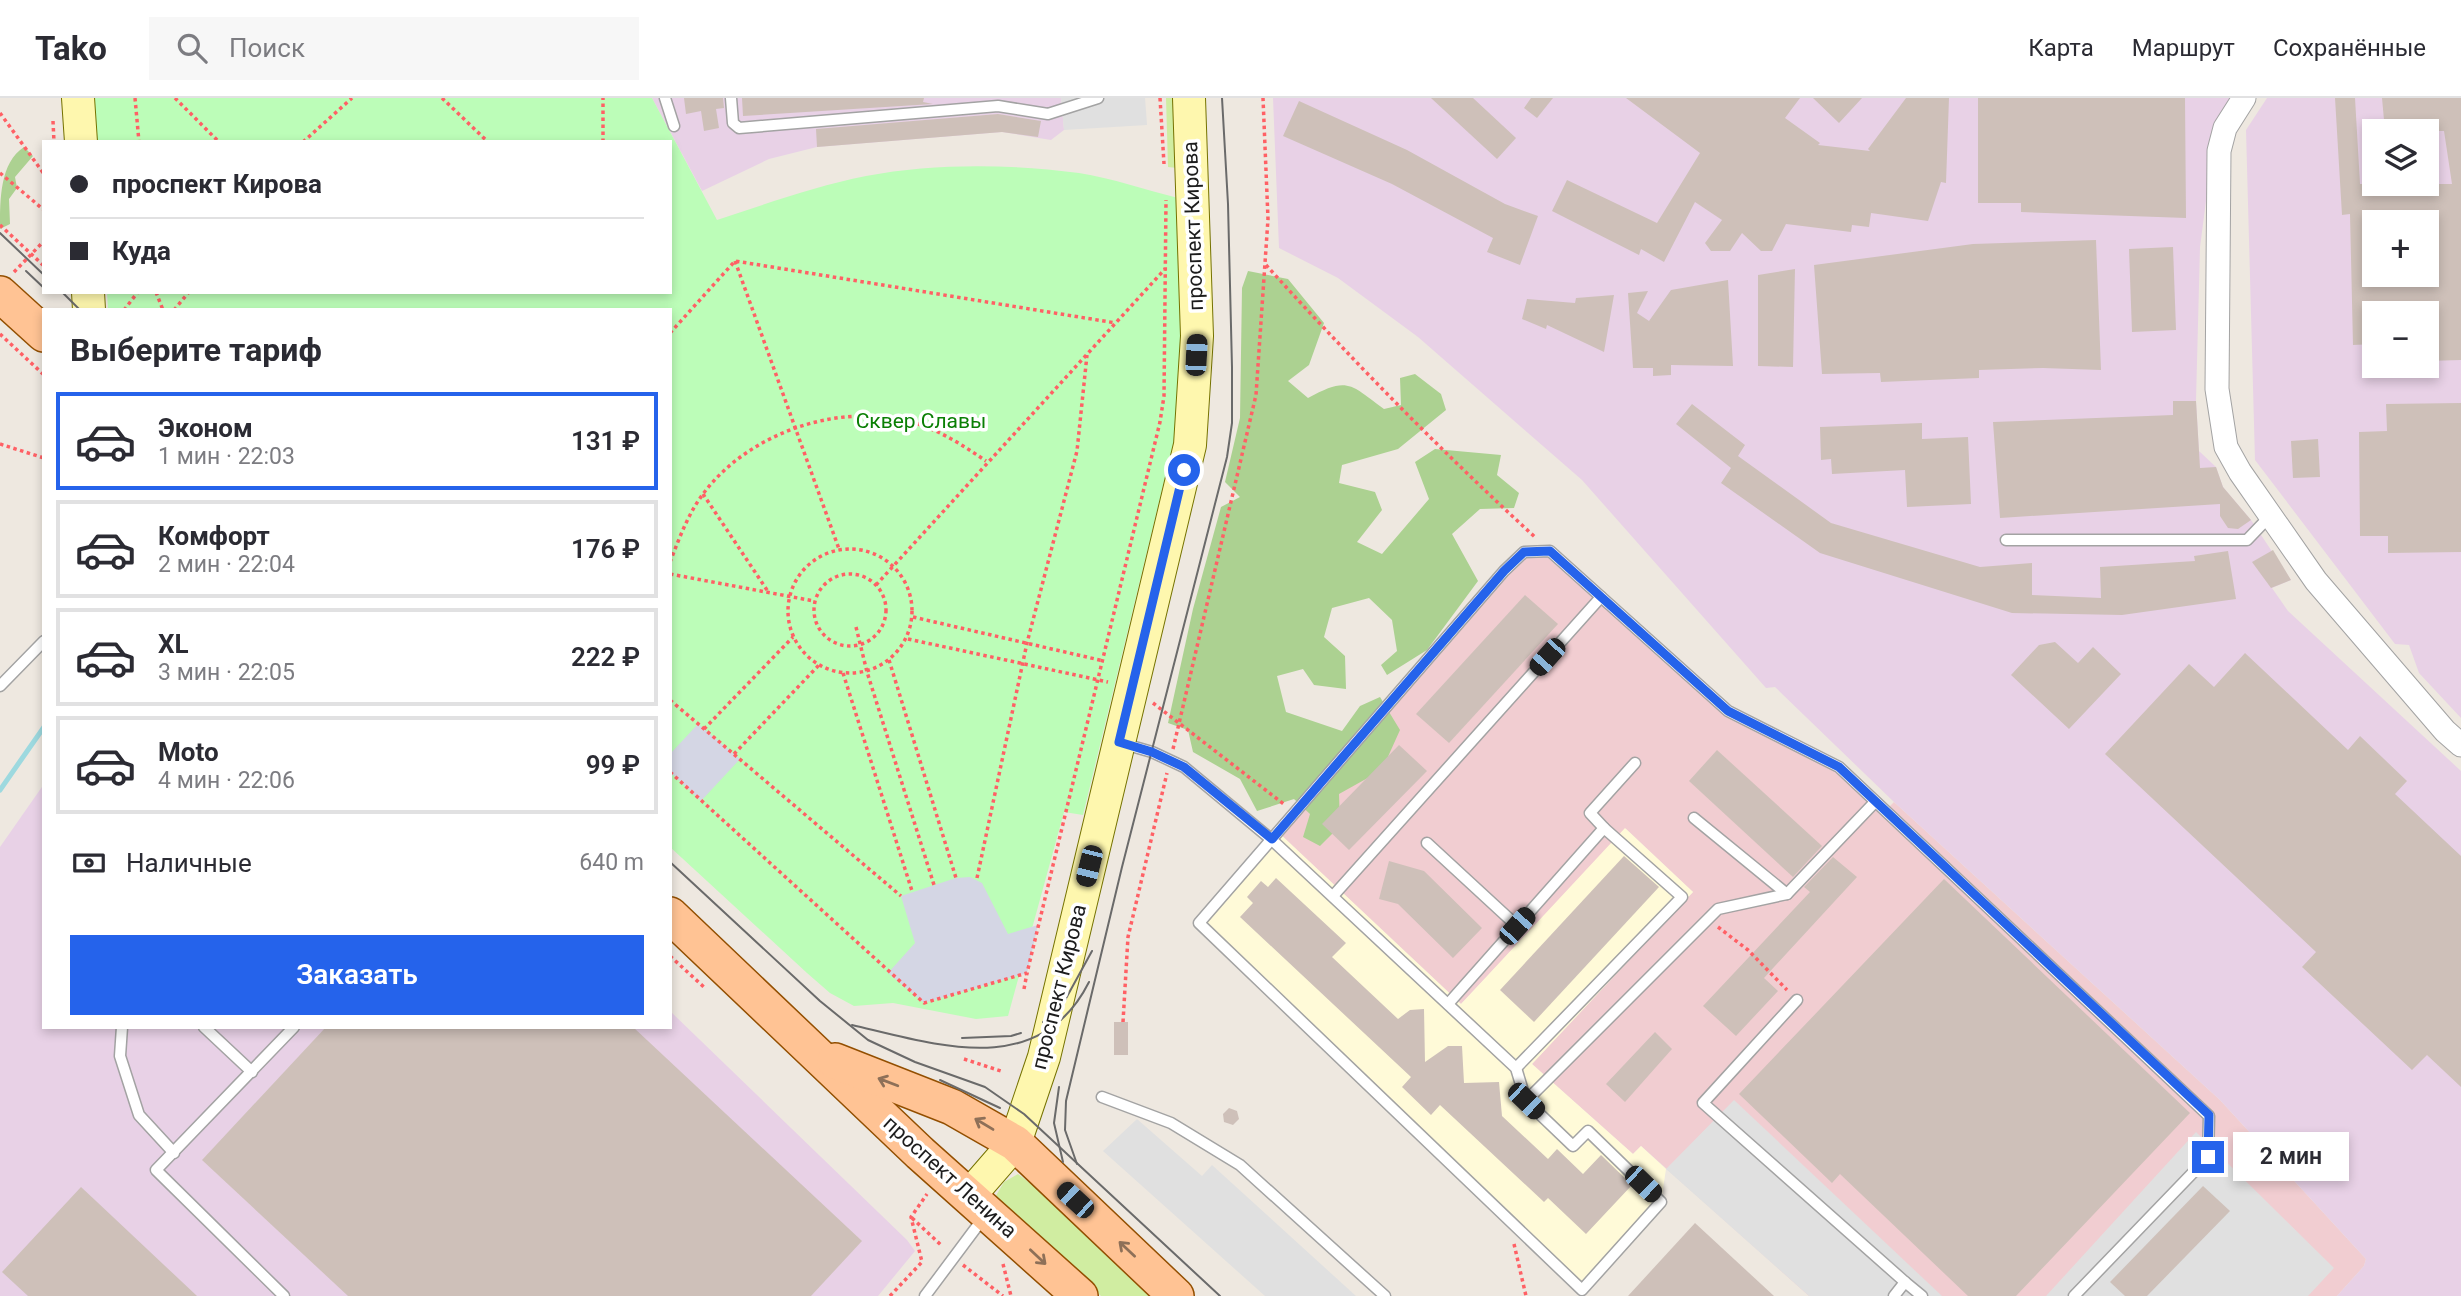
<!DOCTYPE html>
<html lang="ru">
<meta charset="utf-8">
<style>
:root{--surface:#fff;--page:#f7f7f7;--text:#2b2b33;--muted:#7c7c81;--line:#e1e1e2;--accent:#2563eb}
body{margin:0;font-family:Roboto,sans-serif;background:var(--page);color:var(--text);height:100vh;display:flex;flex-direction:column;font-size:26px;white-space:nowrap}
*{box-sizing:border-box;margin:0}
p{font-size:23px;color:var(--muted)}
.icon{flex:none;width:38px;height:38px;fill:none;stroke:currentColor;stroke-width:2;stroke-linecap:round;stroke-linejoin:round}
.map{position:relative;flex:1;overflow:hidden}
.side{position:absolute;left:42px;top:210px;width:630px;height:721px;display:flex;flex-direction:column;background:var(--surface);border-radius:0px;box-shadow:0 4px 10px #0003}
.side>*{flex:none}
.hud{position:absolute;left:42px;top:42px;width:630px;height:154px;border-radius:0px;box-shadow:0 4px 10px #0003;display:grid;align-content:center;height:154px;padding:0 28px;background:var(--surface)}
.fabs{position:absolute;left:2362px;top:21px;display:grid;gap:14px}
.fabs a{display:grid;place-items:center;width:77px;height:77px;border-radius:0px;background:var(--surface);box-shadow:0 4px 10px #0003;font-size:35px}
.end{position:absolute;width:32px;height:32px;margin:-16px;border:9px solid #2563eb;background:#fff;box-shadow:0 0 0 4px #fff}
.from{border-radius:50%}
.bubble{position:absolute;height:49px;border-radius:0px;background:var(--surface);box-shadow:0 4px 10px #0003;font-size:23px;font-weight:600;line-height:49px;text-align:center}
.car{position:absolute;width:21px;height:42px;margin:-21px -10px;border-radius:9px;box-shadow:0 0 5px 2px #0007;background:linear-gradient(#222 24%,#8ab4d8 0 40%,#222 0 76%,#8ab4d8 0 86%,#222 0)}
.hud b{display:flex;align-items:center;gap:24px;height:66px;font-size:26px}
.hud b+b{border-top:2px solid var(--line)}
.hud i{width:18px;height:18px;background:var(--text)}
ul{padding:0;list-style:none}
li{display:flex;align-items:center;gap:21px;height:98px;margin:0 14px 10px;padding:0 14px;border:4px solid var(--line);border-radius:0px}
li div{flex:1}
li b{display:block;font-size:26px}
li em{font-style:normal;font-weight:600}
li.current{border-color:var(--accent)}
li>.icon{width:63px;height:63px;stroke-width:1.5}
h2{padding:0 28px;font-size:32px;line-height:84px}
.pay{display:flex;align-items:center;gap:18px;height:77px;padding:0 28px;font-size:26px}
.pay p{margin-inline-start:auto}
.action{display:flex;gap:14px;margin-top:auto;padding:14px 28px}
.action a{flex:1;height:80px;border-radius:0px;background:var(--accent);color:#fff;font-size:28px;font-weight:600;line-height:80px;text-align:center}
header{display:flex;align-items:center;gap:42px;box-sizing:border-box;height:98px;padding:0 35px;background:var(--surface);border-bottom:2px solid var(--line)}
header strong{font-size:33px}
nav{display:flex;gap:38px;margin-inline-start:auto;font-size:24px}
.search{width:490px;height:63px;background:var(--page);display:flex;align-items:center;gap:18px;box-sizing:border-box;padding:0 24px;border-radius:0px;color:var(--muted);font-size:26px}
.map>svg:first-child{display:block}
</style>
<header>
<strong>Tako</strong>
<div class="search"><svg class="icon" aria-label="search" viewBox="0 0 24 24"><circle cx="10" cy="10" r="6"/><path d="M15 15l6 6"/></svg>Поиск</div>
<nav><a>Карта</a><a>Маршрут</a><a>Сохранённые</a></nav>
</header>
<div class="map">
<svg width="2461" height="1198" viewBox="0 0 2461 1198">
<rect width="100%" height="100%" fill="#eee8e0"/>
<path fill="#f1cdd1" d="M1550,453L1728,613L1839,669L1885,713L1894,704L2220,1002L2366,1161L2364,1168L2337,1198H1809L1641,1048L1633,1056L1532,966L1693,794L1626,731L1461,906L1278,734L1524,454Z"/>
<g fill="#e8d1e6" fill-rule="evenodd">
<path d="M652,0H1061L1064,32L1051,42L1002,34L817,49L769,61L702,93Z"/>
<path d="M1273,0H2232L2213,49L2200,149L2196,303L2199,353L2216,369L2223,389L2251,422L2291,482L2272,490L2288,513L2461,673V1198H2337L2364,1168L2366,1161L2220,1002L1894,704L1775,589L1766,590L1582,382L1418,239L1338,180L1279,150Z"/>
<path d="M2267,0H2461V620L2419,575L2409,547L2395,546L2255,362L2246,32ZM2375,33H2427V86H2375ZM2375,124H2427V177H2375ZM2375,215H2427V268H2375Z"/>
<path d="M44,686V929H670V913L907,1142L915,1153L878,1198H0V749Z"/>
</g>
<path fill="#fffad8" d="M1625,730L1693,794L1532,966L1633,1056L1641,1048L1666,1071L1661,1104L1582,1192L1199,825L1278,734L1461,906Z"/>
<g fill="#d0eda1">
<path d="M1166,0H1176L1177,70L1168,69Z"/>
<path d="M1018,1076L1052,1102L1155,1198H1101L994,1101L1004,1084Z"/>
</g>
<g fill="#acd191">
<path d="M24,49L33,58L15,79L17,90L9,101L10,126L0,131C0,100 0,65 24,49Z"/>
<path d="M1248,173L1288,181L1324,225L1309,267L1288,283L1308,300C1348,278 1350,286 1384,311L1401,307L1400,280L1415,276L1441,296L1446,312L1398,351L1342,367L1339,385L1375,394L1382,412L1357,444L1382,456L1429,401L1415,364L1435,351L1501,357L1497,377L1519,395L1514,410L1480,411L1452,436L1478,483L1427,552L1387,577L1381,567L1397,553L1392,522L1369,500L1332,510L1324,539L1345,558L1346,591L1314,587L1303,571L1277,578L1286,614L1342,633L1360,608L1380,599L1400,632L1382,672L1339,696L1340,728L1320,748L1303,739L1310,716L1294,701L1257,713L1240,681L1193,654L1188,632L1168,625L1193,511L1221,409L1240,399L1225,384L1240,320L1242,190Z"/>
</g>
<path fill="#bcfdb8" d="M94,0H652L717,122C766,106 815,88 866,78C935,65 1010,66 1079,75C1112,80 1146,92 1178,100L1181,259L1176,334L1083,717L1064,714L1008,918L976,921L893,905L854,908L830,895L807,875L670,749V212H108L107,194H670V44H97Z"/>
<g fill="#e0e0e0">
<path d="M1061,0H1145L1147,27L1064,32Z"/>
<path d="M1734,1002L1942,1198H1809L1666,1071Z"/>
<path d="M1137,1021L1202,1078L1212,1067L1356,1198H1265L1103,1053Z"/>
<path d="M2196,1034L2334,1170L2308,1198H2046Z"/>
</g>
<g fill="#d4d6e4">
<path d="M698,626L740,661L701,703L670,674V656Z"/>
<path d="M970,779L982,785L1008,836L1038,827L1027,875L924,905L888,875L915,845L901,798L956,780Z"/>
</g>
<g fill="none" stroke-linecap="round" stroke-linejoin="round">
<path stroke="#9dd9df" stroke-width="5" d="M0,692L44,629"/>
</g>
<g fill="#cec0b9" fill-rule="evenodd">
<path d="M684,0H723L724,10L716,11L719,30L704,33L701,13L686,16Z"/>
<path d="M742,0H924L923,4L933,6L743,18Z"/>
<path d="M1431,0H1473L1516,40L1497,61Z"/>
<path d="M1531,0H1553L1537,20L1524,10Z"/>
<path d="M1626,0H1800L1785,20L1820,45L1818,47L1870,53L1868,51L1906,0H1949L1946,85L1941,84L1928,123L1871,115L1869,129L1852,127L1851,134L1786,126L1772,153H1761L1742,135L1730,153H1711L1705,145L1722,122L1695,104L1664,164L1641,151L1639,157L1552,113L1567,82L1657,125L1700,55Z"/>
<path d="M1813,0H1862L1839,25Z"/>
<path d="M1978,0H2185L2186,120L2021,114V105H1978Z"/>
<path d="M2335,0H2355L2360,86H2452L2444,33H2385L2382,0H2461V262L2427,263V215H2375V246L2353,247L2350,116L2342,117ZM2427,115V177H2375V116Z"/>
<path d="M1299,3L1407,52L1505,106L1538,118L1520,167L1487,154L1493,140L1392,86L1283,38Z"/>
<path d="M998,16L1041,23L1038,39L1002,34L817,49L816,31Z"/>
<path d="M2096,142L2101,272L2043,270L1979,272V280L1881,284L1880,275L1822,276L1814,167L1973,146Z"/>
<path d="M2173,149L2176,232L2132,234L2129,151Z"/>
<path d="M1795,171L1793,269L1758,268V177Z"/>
<path d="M1728,182L1733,268L1671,267V277L1653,278V270H1633L1628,195L1648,193L1637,215L1649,223L1671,192Z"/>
<path d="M1614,197L1604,254L1547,227L1546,231L1522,221L1527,201L1575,205L1576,200Z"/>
<path d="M2173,303H2196L2200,370L2216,369L2223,389L2251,422L2238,431L2228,430L2220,418V406L2000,420L1993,324L2173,317Z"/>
<path d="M2461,305V454L2388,455V438H2360L2359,334L2387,333L2386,306Z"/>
<path d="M1692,306L1745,347L1738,358L1831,425L1980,469L2032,465V497L2101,500L2100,469L2195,463L2194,458L2228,453L2236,501L2122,517L2012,515L1820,455L1721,385L1731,370L1676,326Z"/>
<path d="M1922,325V341L1968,339L1971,406L1907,409L1905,372L1832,376L1831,361L1821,362L1820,329Z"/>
<path d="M2318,341L2320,379L2293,380L2291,343Z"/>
<path d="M2273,452L2291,482L2271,490L2252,464Z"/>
<path d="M1525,497L1558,526L1449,645L1416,616Z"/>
<path d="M2055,544L2078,565L2093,549L2121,576L2069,631L2011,577L2039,547Z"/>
<path d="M2245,555L2348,652L2360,638L2407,683L2395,696L2461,758V989L2427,957L2412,972L2302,869L2316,854L2105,656L2189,566L2214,589Z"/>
<path d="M1399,647L1427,673L1349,752L1322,726Z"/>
<path d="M1717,652L1822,748L1793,779L1689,683Z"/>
<path d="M1624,758L1659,789L1534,924L1500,892Z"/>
<path d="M1833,759L1857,779L1764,880L1778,893L1736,938L1703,908L1810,794L1804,789Z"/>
<path d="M1389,763L1424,773L1482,830L1453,860L1398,806L1379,801Z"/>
<path d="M1276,780L1346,845L1332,859L1398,921L1410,912L1424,911L1425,964L1448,948H1462L1464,985L1499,984L1502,1018L1548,1061L1557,1051L1583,1076L1601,1057L1632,1087L1586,1136L1548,1100L1544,1104L1440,1007L1431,1017L1402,989L1411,979L1240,819L1253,805L1247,799L1261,783L1268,789Z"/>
<path d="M1944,781L2190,1015L2016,1198H1968L1840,1076L1832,1085L1739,996Z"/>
<rect x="1114" y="924" width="14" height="33"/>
<path d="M326,929H633L862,1143L811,1198H348L202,1062Z"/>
<path d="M1655,934L1672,951L1625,1004L1606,986Z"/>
<path d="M1229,1010L1237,1013L1239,1021L1233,1027L1224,1024L1223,1016Z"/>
<path d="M2203,1088L2230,1113L2147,1198H2125L2110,1184Z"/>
<path d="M81,1089L96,1103L197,1198H28L2,1174Z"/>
<path d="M1695,1125L1774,1198H1628Z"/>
</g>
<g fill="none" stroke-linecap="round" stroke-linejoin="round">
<g stroke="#a3a3a3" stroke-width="13">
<g id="lane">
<path d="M665,0L674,28"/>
<path d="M731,0L733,25L739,30L998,8L1048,16L1098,0"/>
<path d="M2006,442H2247L2270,418"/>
<path d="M0,588L44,543"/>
<path d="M1121,645L1152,654L1184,669L1272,742L1516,970L1526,1003L1573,1048L1588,1033L1661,1104L1582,1192L1199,825L1504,473L1524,454L1550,453L1728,613L1839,669L2209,1018L2208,1059L2074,1198"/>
<path d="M1694,720L1787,796"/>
<path d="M1604,730L1590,715L1635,665"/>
<path d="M1427,745L1517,828"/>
<path d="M1333,798L1601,499"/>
<path d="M1797,902L1703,1005L1905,1184"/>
<path d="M1448,906L1604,730L1682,799L1516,970"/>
<path d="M122,929L120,958L139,1017L174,1055"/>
<path d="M204,929L252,974"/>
<path d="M1102,999L1171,1025L1240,1067L1385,1198"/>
<path d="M1526,1003L1718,811L1787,796L1875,704"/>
<path d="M284,1198L156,1072L294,929"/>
<path d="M925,1198L984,1119"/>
<path d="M1894,1198L1905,1184L1922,1198"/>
</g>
</g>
<g stroke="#a3a3a3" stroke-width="25">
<path id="street" d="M2244,0L2225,30L2219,53L2217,291L2226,349L2240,374L2316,483L2445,633L2461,647"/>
</g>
<g stroke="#757200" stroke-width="34">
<g id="secondary">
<path d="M78,0L81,44"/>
<path d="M88,194L89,212"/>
<path d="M969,1098L1015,1045L1044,959L1190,347L1197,238L1189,0"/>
</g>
</g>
<g stroke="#934f00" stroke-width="38">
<g id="primary">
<path d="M0,196L44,236"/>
<path d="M670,817L920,1055L1080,1198"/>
<path d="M835,963L952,1009L1015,1045L1176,1198"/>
</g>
</g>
<g stroke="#ff6065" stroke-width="3.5" stroke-dasharray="3.5 3.5" stroke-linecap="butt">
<path d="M135,0L139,44"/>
<path d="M175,0L219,44"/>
<path d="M442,0L488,44"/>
<path d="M1160,0L1164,66"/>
<path d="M0,15L44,76"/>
<path d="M53,23L54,44"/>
<path d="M303,44L352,0"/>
<path d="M603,44V0"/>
<path d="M0,75L44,112"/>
<path d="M0,127L44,168"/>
<path d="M735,163L839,451"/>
<path d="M1266,167C1352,262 1441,353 1536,440"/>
<path d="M14,174L44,143"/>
<path d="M156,194L163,212"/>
<path d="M124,212L138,194"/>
<path d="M174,212L189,194"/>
<path d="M670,235L735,163L1116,225"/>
<path d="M0,236L44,277"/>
<path d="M0,346L44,360"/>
<path d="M703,396L769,495"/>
<circle cx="850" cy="513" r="62"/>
<path d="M670,464C679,441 688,416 703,396C749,334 841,303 915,325C941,333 964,348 986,363"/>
<circle cx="850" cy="512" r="36"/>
<path d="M670,476L814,503"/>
<path d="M876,487L1165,171"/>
<path d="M913,519L1104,563"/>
<path d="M856,529L867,574L934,787"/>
<path d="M908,541L1108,584"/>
<path d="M889,562L956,780"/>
<path d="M843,575L912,793"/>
<path d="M670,602L901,798"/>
<path d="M1153,605L1285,707"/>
<path d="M704,631L793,539"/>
<path d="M1173,651L1256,297L1268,121L1263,0"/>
<path d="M734,656L819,567"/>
<path d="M670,674L924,905L1027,875L1160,324L1164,298L1166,102"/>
<path d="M977,780L1027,545L1077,353L1087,257"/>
<path d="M1718,829L1748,852L1787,892"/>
<path d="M670,858L705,890"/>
<path d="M1024,891L1027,875"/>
<path d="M1123,924L1128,839L1167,675"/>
<path d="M964,961L1001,973"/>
<path d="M912,1120L941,1147"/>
<path d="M1514,1146L1526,1198"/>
<path d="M1003,1166L1011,1198"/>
<path d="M963,1167L1003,1198"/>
<path d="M890,1198L922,1164L911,1119L927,1096"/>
</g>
<use href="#lane" stroke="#fff" stroke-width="10"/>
<use href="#street" stroke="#fff" stroke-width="23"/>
<use href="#secondary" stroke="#fef7ae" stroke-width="32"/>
<use href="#primary" stroke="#ffc394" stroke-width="35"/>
<g stroke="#6a6a6a" stroke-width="2">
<path d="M0,135L44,177"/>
<path d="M26,173L44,190"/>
<path d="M62,194L80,212"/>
<path d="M670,764L820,903L868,942L915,964L985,989L1024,1016L1220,1198"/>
<path d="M1043,924L1064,904L1092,853"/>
<path d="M852,927C937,947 1040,982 1089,884"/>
<path d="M962,940L1011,938L1021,935"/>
<path d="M940,982L1000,1010"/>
<path d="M1059,989L1054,1025L1063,1064"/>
<path d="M1077,1066L1065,1032L1066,1003L1122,769L1227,359L1232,325V269L1228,106L1222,0"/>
</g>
</g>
<defs><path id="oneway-shaft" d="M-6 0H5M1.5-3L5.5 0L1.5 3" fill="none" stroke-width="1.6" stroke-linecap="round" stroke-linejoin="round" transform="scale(1.75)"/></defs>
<g stroke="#8e7058">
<use href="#oneway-shaft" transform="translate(888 984) rotate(-159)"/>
<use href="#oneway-shaft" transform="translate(984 1026) rotate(-149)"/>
<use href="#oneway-shaft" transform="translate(1127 1151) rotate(-137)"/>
<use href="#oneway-shaft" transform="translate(1038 1159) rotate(43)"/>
</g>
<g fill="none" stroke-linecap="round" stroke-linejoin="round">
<path stroke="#2563eb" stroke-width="9" d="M1184,372L1119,644L1152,654L1184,669L1272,741L1504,473L1524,454L1550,453L1728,613L1839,669L2209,1017L2208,1059"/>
</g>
<g text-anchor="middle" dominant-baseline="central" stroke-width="7" stroke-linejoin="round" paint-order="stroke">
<g font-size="21" fill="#1c1c1c" stroke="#fff">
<text transform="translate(1193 128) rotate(-92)">проспект Кирова</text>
<text transform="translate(1059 889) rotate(-76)">проспект Кирова</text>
<text transform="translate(950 1079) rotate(42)">проспект Ленина</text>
</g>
<g font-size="21" fill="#0a7f04" stroke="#fff">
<text x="921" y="323">Сквер Славы</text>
</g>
</g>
</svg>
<div class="fabs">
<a><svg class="icon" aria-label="layers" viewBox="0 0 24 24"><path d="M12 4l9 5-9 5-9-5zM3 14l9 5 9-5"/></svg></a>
<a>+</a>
<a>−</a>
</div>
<i class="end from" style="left:1184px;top:372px"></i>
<i class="end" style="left:2208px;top:1059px"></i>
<div class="bubble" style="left:2233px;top:1034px;width:116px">2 мин</div>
<i class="car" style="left:1196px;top:257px;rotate:3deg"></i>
<i class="car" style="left:1547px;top:559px;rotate:222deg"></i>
<i class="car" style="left:1089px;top:768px;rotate:194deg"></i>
<i class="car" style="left:1517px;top:828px;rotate:42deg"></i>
<i class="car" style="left:1526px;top:1003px;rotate:134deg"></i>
<i class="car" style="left:1643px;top:1086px;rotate:134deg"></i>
<i class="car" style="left:1075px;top:1102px;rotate:313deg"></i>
<div class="hud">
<b><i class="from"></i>проспект Кирова</b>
<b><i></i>Куда</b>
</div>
<section class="side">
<h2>Выберите тариф</h2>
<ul>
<li class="current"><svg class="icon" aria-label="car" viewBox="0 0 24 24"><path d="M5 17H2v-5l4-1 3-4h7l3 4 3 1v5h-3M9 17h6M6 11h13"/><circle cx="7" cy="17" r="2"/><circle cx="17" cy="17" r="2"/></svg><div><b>Эконом</b><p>1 мин · 22:03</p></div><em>131 ₽</em></li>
<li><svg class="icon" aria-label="car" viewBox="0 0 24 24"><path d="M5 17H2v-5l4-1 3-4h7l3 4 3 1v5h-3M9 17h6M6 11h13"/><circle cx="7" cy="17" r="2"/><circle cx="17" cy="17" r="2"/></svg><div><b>Комфорт</b><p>2 мин · 22:04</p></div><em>176 ₽</em></li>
<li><svg class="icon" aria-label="car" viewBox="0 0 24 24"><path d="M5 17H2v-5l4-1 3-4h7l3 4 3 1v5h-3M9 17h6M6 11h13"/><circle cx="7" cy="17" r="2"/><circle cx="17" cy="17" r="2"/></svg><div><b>XL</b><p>3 мин · 22:05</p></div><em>222 ₽</em></li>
<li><svg class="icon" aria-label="car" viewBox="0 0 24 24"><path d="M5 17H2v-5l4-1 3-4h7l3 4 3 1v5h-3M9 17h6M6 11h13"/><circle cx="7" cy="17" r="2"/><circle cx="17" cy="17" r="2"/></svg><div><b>Moto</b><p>4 мин · 22:06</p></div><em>99 ₽</em></li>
</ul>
<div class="pay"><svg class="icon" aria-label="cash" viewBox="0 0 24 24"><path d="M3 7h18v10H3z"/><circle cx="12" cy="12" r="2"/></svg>Наличные<p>640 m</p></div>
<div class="action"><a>Заказать</a></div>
</section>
</div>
